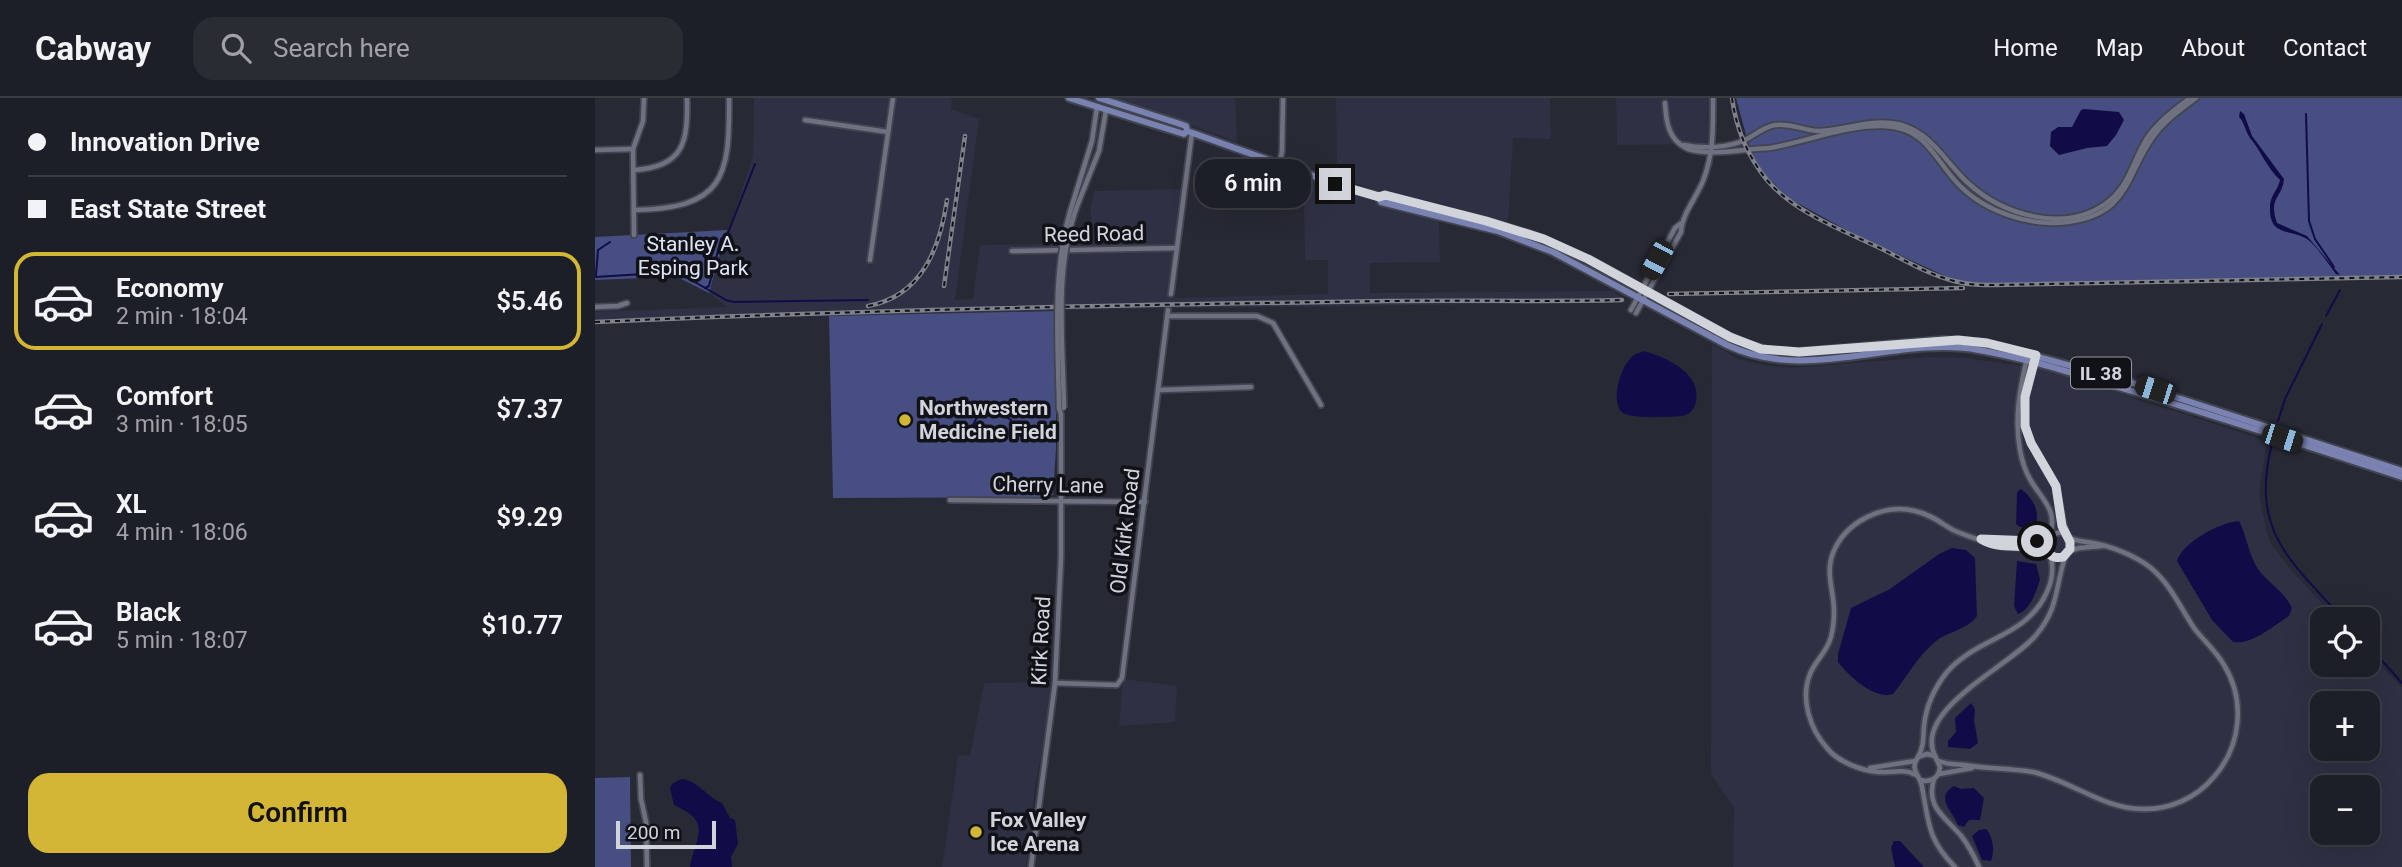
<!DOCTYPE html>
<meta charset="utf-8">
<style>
:root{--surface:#1d1f28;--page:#2a2c34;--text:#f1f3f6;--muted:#a0a2a8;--line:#3b3d45;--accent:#d3b635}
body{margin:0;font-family:Roboto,sans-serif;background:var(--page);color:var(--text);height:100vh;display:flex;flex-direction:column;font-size:26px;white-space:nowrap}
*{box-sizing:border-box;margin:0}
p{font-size:23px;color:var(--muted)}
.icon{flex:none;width:38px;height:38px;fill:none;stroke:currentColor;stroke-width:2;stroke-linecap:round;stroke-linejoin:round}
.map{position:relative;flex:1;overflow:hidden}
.details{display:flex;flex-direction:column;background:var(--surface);width:595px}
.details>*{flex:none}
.guide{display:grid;align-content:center;height:154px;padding:0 28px;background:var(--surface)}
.buttons{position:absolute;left:1715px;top:509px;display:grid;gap:14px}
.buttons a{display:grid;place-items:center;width:70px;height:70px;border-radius:14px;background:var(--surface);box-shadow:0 7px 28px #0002,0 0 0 2px var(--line);font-size:35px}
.scale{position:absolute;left:21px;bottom:18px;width:100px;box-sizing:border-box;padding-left:7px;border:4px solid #d2d4dc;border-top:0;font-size:19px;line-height:24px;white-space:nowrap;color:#d2d4dc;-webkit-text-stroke:5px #111218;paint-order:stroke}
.end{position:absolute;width:32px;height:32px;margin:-16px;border:9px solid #d2d4dc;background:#111;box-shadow:0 0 0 4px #111}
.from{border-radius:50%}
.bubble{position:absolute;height:49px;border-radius:21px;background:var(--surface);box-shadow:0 7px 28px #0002,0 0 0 2px var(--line);font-size:23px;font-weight:600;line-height:49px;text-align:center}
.car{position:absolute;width:21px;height:42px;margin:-21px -10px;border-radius:9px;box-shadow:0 0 5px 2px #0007;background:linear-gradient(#222 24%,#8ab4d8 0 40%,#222 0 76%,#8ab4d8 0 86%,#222 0)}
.guide b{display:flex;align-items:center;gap:24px;height:66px;font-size:26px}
.guide b+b{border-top:2px solid var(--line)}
.guide i{width:18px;height:18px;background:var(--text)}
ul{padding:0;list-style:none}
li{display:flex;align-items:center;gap:21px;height:98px;margin:0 14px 10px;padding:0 14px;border:4px solid transparent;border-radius:21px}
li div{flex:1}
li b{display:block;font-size:26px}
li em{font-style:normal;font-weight:600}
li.current{border-color:var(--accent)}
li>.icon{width:63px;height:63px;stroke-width:1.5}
.button{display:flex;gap:14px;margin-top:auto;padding:14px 28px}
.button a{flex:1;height:80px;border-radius:21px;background:var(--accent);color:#111;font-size:28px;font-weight:600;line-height:80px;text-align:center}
header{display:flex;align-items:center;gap:42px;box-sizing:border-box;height:98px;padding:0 35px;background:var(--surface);border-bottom:2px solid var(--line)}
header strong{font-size:33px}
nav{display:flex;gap:38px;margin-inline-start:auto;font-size:24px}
.search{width:490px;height:63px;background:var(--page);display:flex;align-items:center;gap:18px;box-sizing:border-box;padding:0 24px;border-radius:21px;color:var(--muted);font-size:26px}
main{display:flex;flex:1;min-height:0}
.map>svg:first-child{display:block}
</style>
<header>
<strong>Cabway</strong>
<div class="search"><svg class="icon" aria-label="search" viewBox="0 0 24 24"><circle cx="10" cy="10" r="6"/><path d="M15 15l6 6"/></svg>Search here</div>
<nav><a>Home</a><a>Map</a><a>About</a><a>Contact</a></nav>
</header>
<main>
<section class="details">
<div class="guide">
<b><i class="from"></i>Innovation Drive</b>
<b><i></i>East State Street</b>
</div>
<ul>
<li class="current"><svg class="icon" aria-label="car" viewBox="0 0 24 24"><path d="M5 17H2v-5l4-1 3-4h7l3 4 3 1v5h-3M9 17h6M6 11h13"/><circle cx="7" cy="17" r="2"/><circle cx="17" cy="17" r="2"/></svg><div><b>Economy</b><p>2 min · 18:04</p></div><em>$5.46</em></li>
<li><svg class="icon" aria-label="car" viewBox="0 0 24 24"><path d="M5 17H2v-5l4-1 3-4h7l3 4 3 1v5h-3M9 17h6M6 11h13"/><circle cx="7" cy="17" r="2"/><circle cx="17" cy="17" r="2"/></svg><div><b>Comfort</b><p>3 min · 18:05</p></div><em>$7.37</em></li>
<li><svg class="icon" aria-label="car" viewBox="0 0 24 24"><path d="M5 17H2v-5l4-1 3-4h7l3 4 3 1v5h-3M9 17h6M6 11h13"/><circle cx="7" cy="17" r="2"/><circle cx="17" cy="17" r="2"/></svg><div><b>XL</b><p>4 min · 18:06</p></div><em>$9.29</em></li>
<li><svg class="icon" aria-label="car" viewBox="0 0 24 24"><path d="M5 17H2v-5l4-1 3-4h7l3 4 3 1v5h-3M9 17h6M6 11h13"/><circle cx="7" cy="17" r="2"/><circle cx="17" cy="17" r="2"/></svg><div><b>Black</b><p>5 min · 18:07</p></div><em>$10.77</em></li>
</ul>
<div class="button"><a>Confirm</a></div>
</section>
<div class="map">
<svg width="1807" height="769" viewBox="0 0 1807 769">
<rect width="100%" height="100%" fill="#272935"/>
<g fill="#2d3143" fill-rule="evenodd">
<path d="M159,0H296L273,160L276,169L299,0H357L356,11L384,21L360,202L378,201L385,147L464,146L461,180V213L149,220L0,226V214L132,209L114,195L158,58Z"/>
<path d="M520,0H640L642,44L555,12Z"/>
<path d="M741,0H955L956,41L918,40L913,127L824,104L742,80Z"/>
<path d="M1021,0H1116L1117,46L1022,47Z"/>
<path d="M716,83L844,121L845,164L775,165V195L1018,193L1032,204L470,212V177L474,145H496V108L499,93L586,91L574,200L733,196V162H710L709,110Z"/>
<path d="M1117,246L1143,261L1169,267L1197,270L1335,259L1369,260L1450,271L1672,343L1664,395L1671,432L1676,446L1695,471L1742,521L1727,522V567H1773V554L1807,590V769H1138L1139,710L1116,676ZM1727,606H1773V651H1727ZM1727,690H1773V735H1727Z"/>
<path d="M528,581L582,588L580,624L524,628Z"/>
<path d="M456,584L451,633L440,690L431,769H347L363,657L375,658L389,585Z"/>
</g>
<g fill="#474e81">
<path d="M1141,0H1807V177L1400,187L1373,185L1352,179L1255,134L1195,101L1169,76L1156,55Z"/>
<path d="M132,132L114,195L86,181L75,179L0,182V139Z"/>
<path d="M1068,207L1162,252L1278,250V254C1243,257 1205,264 1170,258C1133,251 1099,227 1067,209Z"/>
<path d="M461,213V350L458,397L453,399L238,400L234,218Z"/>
<path d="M35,679L36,769H0V680Z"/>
</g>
<g fill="#110c48">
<path d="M1489,11L1524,14L1529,22L1521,37L1512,48L1492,50L1464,57L1455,48L1456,34L1463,29H1477L1486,12Z"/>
<path d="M1645,13L1649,16L1657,38L1689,81C1687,101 1673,99 1682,125L1712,138L1745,177L1741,176C1735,168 1720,146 1712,141C1693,130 1674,139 1675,108C1675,98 1683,92 1685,82C1672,70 1666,53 1655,40C1650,33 1650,25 1644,19Z"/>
<path d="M1049,253C1072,260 1107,275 1101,304C1099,312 1094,317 1087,318C1075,319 1037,321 1028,315C1014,304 1026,266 1039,257C1042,255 1046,255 1049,253Z"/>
<path d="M1425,391C1438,398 1446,416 1440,429H1425L1421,426L1422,395Z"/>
<path d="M1644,423C1652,438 1653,456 1663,471C1673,485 1690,494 1697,510L1694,518C1678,528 1657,547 1638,544L1617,522L1582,463C1587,445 1625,424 1644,423Z"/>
<path d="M1357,450L1371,452L1380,460L1382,518C1372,532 1353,533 1340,544C1322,559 1312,579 1298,596C1279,602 1254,578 1243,564V556L1256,510L1295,491L1344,456Z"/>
<path d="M1422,463L1441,466L1445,481C1442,493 1435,512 1423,516L1419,508Z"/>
<path d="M1376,605L1380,611L1379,622L1383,645L1375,651L1353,649V643L1361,634L1360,620Z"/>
<path d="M86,681C102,682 112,699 127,705L135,720L140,722L143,746L136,759L137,769H95C102,736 117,724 79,707L75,690L77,686Z"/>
<path d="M1359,688L1366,691L1379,690L1389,700L1385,722H1374L1369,729L1363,727C1358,713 1339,700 1359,688Z"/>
<path d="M1391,731C1398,738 1400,754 1396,763L1387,762L1377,738L1384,732Z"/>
<path d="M1299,743H1305L1329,769H1300L1296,750Z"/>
</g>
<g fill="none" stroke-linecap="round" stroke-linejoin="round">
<g stroke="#110c48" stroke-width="2">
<path d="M1711,16L1714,123L1720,141L1739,169"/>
<path d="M1,177L3,152L15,144"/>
<path d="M0,179L65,175L86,176L131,202L139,204L273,202"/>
<path d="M110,190L114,188L126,141L133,135L160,66"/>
<path d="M1731,218L1745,192"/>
<path d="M396,309V312L399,311L416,322"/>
<path d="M1683,323L1690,301L1727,226"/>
<path d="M417,326L419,333L424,334"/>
<path d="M376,331L388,307"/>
<path d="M1677,345C1655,434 1694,461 1749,522"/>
<path d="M1773,547L1807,585"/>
</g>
<g stroke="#42444f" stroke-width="8">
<g id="minor">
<path d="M1070,5C1071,23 1073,41 1091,50C1097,54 1104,53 1111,54C1133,55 1138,53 1159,51C1166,50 1173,51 1180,49C1216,42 1252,27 1289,28C1333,30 1339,62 1365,88C1391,114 1436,129 1473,124C1534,116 1529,80 1558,39C1569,23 1585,12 1601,0"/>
<path d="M210,22L293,34"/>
<path d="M1089,47C1108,51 1134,50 1152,41C1161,36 1169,29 1180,27C1195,25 1208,32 1222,33C1247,33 1271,22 1296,25C1334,29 1348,62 1373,85C1408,117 1468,135 1510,106C1534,90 1538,62 1552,40C1564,23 1579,12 1595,0"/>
<path d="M0,52L38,51"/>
<path d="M685,65L687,53L688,0"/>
<path d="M39,72C89,69 93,44 92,0"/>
<path d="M479,101L497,43L502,9"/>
<path d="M484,103L504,53L511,12"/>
<path d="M39,112C128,110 135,81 134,0"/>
<path d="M39,137L38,51L48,23L49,0"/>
<path d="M417,153L582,150"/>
<path d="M275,162L298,0"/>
<path d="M576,196L597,34"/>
<path d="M0,209L23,208L32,205"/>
<path d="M1036,212L1080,130L1085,126"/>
<path d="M1041,215L1086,134C1087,116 1101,100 1108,83C1119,55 1118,29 1118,0"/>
<path d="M572,218H662L678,225L726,307"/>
<path d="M1432,260C1425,291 1419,320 1425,352C1427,363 1430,373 1436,383C1447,401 1463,413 1455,436"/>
<path d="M1440,263L1430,299V328L1436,345L1461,388L1471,437"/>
<path d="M564,292L656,289"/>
<path d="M355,402L550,404"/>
<path d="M1387,441C1408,440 1430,449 1451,440"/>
<path d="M1475,453L1484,450L1507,448"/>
<path d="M460,585L522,587L527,580L573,212"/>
<path d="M1340,658C1317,611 1419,566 1442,536C1462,511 1460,495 1468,466C1471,453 1483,443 1466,434L1453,438L1449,445L1452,455L1462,460L1471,457"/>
<path d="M1323,659C1329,649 1328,639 1329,628C1331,608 1340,589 1352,574C1381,540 1431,539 1451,496C1457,484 1459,473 1456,460"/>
<path d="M1344,663C1353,667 1361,666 1370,667C1392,671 1415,670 1438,674C1476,683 1509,711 1547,711C1574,712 1601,700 1618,680C1646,649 1651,603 1629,567C1621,553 1609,543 1599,530C1585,509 1576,487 1556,470C1541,458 1516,448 1498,445C1489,443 1482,444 1473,439"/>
<path d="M1275,670L1320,663"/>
<path d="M1344,676L1377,670"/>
<path d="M45,677L46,701L51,724L52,769"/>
<path d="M1321,677C1308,670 1297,675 1284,674C1267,673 1243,664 1232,650C1215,631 1205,601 1215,576C1220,563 1232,554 1236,539C1238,531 1239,522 1239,513C1239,493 1230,475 1238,455C1250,424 1288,405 1320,413C1335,416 1346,425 1358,432C1369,437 1382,441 1393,445C1411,453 1432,446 1450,453"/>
<path d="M1339,681C1330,710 1351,719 1367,739C1374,748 1379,758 1384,769"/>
<path d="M1325,682C1336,685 1344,680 1345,669L1340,658L1332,656L1323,659C1314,673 1325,676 1327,689C1334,724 1332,741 1360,769"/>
<path d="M436,769L460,585L466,459V316L464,310"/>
</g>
</g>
<g stroke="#42444f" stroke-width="10">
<g id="major">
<path d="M474,0L589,36L592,33"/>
<path d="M504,0L579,24L591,28L592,33L755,91L884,121L937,137L993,161L1142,243L1175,253L1204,254L1348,242L1392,245L1528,282L1807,373"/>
<path d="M784,99L786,104L903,133L958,154L1132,247C1213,286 1301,237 1384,252C1435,261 1484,277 1533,292C1625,319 1716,349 1807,379"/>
</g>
</g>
<use href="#minor" stroke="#6e717f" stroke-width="4.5"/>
<use href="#major" stroke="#7a82b1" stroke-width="6"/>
<g stroke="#7f818b" stroke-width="4.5">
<g id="rail">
<path d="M1137,0C1141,30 1153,59 1172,82C1202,117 1251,133 1291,153C1313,164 1335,177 1359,183C1373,187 1387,187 1402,187L1807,179"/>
<path d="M349,188L370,38"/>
<path d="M1074,196L1368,190"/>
<path d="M273,208C327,198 345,150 352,102"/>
<path d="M0,224C265,212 530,207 794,203C872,202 950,204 1027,202"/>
</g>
</g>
<use href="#rail" stroke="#111218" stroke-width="2" stroke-dasharray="5" stroke-linecap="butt"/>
<g stroke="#42444f" stroke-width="8" stroke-linecap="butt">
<g id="minor-bridge">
<path d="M464,310C463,240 456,168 479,101"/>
<path d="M469,310C468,242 458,168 484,103"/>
</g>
</g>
<use href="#minor-bridge" stroke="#6e717f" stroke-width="4.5"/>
</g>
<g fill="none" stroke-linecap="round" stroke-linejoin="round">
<path stroke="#d2d4dc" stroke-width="9" d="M740,86L784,99L790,97L891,123L949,141L993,161L1135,239L1166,251L1204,254L1363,242L1392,245L1441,257L1430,299V328L1436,345L1461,388L1467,428L1475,444V451L1468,459C1456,462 1454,453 1443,450C1424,446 1403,452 1386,441L1442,443"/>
</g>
<g fill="#d3b635" stroke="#111218" stroke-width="2.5">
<circle cx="310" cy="322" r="7"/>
<circle cx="381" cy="734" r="7"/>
</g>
<g text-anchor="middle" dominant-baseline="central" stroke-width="7" stroke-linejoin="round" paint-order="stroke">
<rect fill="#111218" stroke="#989aa1" stroke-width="2" x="1476" y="259.5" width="60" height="31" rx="5"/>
<g font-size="19" font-weight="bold" fill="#d2d4dc">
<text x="1506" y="275">IL 38</text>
</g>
<g font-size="21" fill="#d2d4dc" stroke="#111218">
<text transform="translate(499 136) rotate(-1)">Reed Road</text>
<text transform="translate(453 387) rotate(1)">Cherry Lane</text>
<text transform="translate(530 433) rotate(-83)">Old Kirk Road</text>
<text transform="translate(446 543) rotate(-87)">Kirk Road</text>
</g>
<g font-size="21" fill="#dee3f6" stroke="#111218">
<text x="98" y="146">Stanley A.<tspan x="98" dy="24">Esping Park</tspan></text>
</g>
<g font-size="21" font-weight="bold" fill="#d2d4dc" stroke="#111218" text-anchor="start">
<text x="324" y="310">Northwestern<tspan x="324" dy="24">Medicine Field</tspan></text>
<text x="395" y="722">Fox Valley<tspan x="395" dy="24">Ice Arena</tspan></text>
</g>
</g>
</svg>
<div class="buttons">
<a><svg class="icon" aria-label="locate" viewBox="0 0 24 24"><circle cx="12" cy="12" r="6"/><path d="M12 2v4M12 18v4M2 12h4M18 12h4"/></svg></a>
<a>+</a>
<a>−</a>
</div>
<div class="scale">200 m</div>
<i class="end from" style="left:1442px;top:443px"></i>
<i class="end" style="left:740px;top:86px"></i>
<div class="bubble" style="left:600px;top:61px;width:116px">6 min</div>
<i class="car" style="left:1062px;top:162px;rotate:208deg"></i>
<i class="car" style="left:1560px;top:292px;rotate:288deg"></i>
<i class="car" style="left:1687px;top:340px;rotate:108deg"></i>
</div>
</main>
